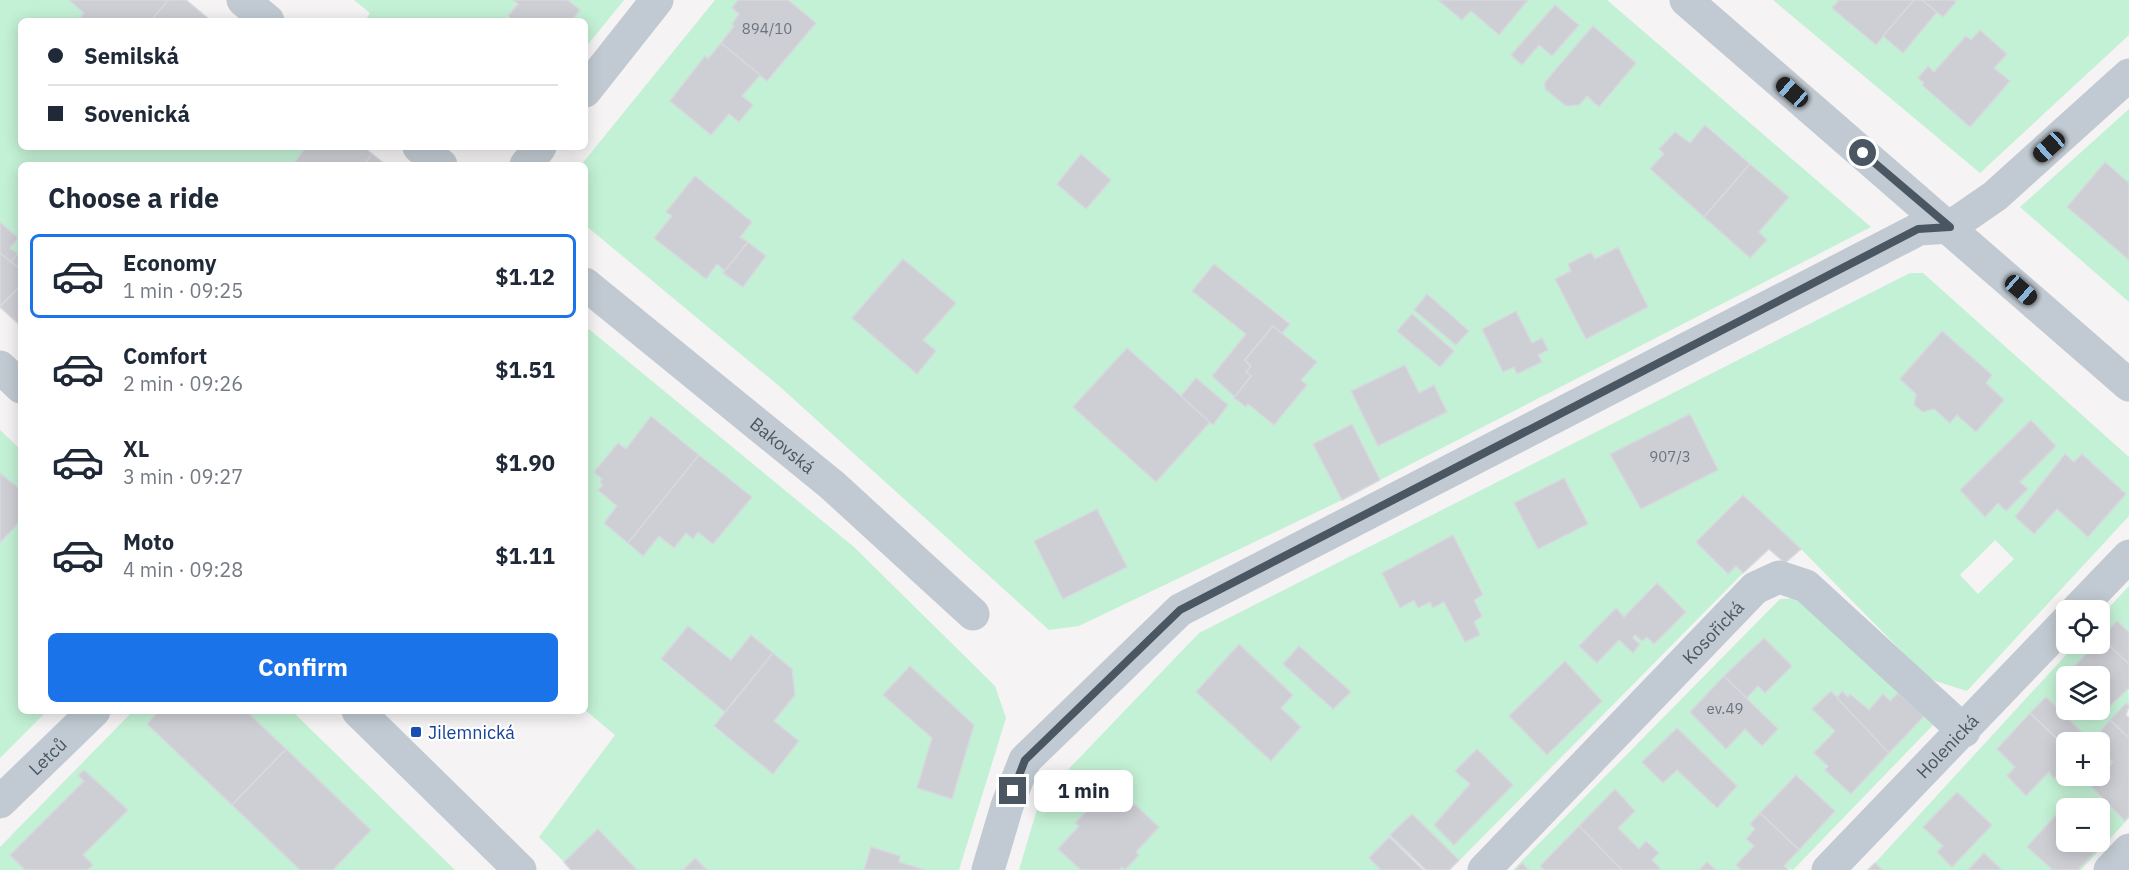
<!DOCTYPE html>
<meta charset="utf-8">
<style>
:root{--surface:#fff;--page:#f2f2f3;--text:#1f2937;--muted:#747a83;--line:#e0e1e3;--accent:#1a73e8}
body{margin:0;font-family:"IBM Plex Sans",sans-serif;background:var(--page);color:var(--text);height:100vh;display:flex;flex-direction:column;font-size:22px;white-space:nowrap}
*{box-sizing:border-box;margin:0}
p{font-size:20px;color:var(--muted)}
.icon{flex:none;width:33px;height:33px;fill:none;stroke:currentColor;stroke-width:2;stroke-linecap:round;stroke-linejoin:round}
.map{position:relative;flex:1;overflow:hidden}
.drawer{position:absolute;left:18px;top:162px;width:570px;height:552px;display:flex;flex-direction:column;background:var(--surface);border-radius:9px;box-shadow:0 3px 15px #0003}
.drawer>*{flex:none}
.top-card{position:absolute;left:18px;top:18px;width:570px;height:132px;border-radius:9px;box-shadow:0 3px 15px #0003;display:grid;align-content:center;height:132px;padding:0 30px;background:var(--surface)}
.tools{position:absolute;left:2056px;top:600px;display:grid;gap:12px}
.tools a{display:grid;place-items:center;width:54px;height:54px;border-radius:9px;background:var(--surface);box-shadow:0 3px 15px #0003;font-size:30px}
.end{position:absolute;width:27px;height:27px;margin:-14px;border:8px solid #4a5661;background:#fff;box-shadow:0 0 0 3px #fff}
.from{border-radius:50%}
.bubble{position:absolute;height:42px;border-radius:9px;background:var(--surface);box-shadow:0 3px 15px #0003;font-size:20px;font-weight:800;line-height:42px;text-align:center}
.car{position:absolute;width:18px;height:36px;margin:-18px -9px;border-radius:8px;box-shadow:0 0 4px 2px #0007;background:linear-gradient(#222 24%,#8ab4d8 0 40%,#222 0 76%,#8ab4d8 0 86%,#222 0)}
.top-card b{display:flex;align-items:center;gap:21px;height:57px;font-size:22px}
.top-card b+b{border-top:2px solid var(--line)}
.top-card i{width:15px;height:15px;background:var(--text)}
ul{padding:0;list-style:none}
li{display:flex;align-items:center;gap:18px;height:84px;margin:0 12px 9px;padding:0 18px;border:3px solid transparent;border-radius:9px}
li div{flex:1}
li b{display:block;font-size:22px}
li em{font-style:normal;font-weight:800}
li.active{border-color:var(--accent)}
li>.icon{width:54px;height:54px;stroke-width:1.5}
h2{padding:0 30px;font-size:27px;line-height:72px}
.cta{display:flex;gap:12px;margin-top:auto;padding:12px 30px}
.cta a{flex:1;height:69px;border-radius:9px;background:var(--accent);color:#fff;font-size:24px;font-weight:800;line-height:69px;text-align:center}
.map>svg:first-child{display:block}
</style>
<div class="map">
<svg width="2129" height="870" viewBox="0 0 2129 870">
<rect width="100%" height="100%" fill="#f5f3f3"/>
<g fill="#c3f1d5" fill-rule="evenodd">
<path d="M0,0H70L84,13L78,21H21V147H306L293,165H21V250L18,254L10,248L18,238L0,222Z"/>
<path d="M354,0H513L518,4L504,21H365L370,13Z"/>
<path d="M568,0H624L585,48V21H571L580,10Z"/>
<path d="M715,0H738L732,8L739,14L732,23L734,26L708,59L705,57L670,101L711,135L729,114L739,122L753,105L742,96L760,75L768,81L815,23L788,0H1438L1462,20L1471,11L1499,35L1528,0H1607L1871,227L1380,480L1352,424L1313,444L1342,500L1079,626L1049,630L778,385L585,225V165H581ZM1555,5L1579,24L1552,56L1539,45L1522,65L1511,55ZM1593,26L1636,63L1600,107L1587,96L1579,105L1566,106L1545,89V82ZM1706,125L1789,197L1759,232L1767,240L1751,257L1650,170L1664,154L1659,149L1675,132L1690,143ZM1081,154L1111,180L1086,209L1057,184ZM695,176L751,222L740,237L765,256L717,264L706,279L654,238L672,216L667,212ZM1618,247L1648,307L1586,339L1555,280L1571,271L1568,264L1590,252L1595,259ZM903,259L956,303L923,340L916,373L852,318ZM1214,264L1290,323L1282,333L1317,362L1301,380L1307,385L1274,425L1248,404L1245,407L1234,399L1235,397L1212,376L1246,334ZM1427,295L1469,330L1456,345L1415,310ZM1516,311L1532,343L1542,338L1538,355L1541,362L1517,374L1514,367L1503,371L1482,329ZM1412,314L1454,350L1440,367L1398,331ZM1127,348L1181,396L1196,378L1228,405L1213,424L1210,422L1156,482L1073,407ZM1405,365L1419,393L1434,385L1447,412L1379,446L1351,392ZM1097,509L1127,567L1064,599L1034,541Z"/>
<path d="M1773,0H1839L1832,8L1875,45L1883,36L1937,12L1943,17L1956,2L1954,0H2129V35L1980,173ZM1980,30L2007,54L1994,68L2010,82L1970,126L1922,86L1924,83L1918,78L1927,66L1934,72L1966,36L1971,40Z"/>
<path d="M2129,109V183L2105,163L2067,207L2129,260V302L2020,207Z"/>
<path d="M1910,273H1923L2129,457V516L1967,691L1929,679L1801,549L1742,495L1696,542L1727,574L1736,566L1743,573L1450,870L1459,859L1412,815L1390,835L1426,870L1389,837L1369,858L1381,870H1119L1122,867L1125,869L1139,855L1136,852L1159,827L1116,787L1095,809L1092,806L1076,822L1079,826L1081,870H1019L1040,799L1199,633ZM1942,331L1992,375L1986,383L2004,400L1976,432L1957,415L1950,423L1934,409L1923,412L1914,405L1916,394L1900,379ZM1690,414L1718,470L1641,509L1611,454ZM2032,420L2056,446L2020,482L2028,490L2006,511L1998,503L1985,517L1960,490ZM2082,454L2126,494L2088,537L2057,509L2034,534L2015,517L2065,455L2074,462ZM1564,479L1588,524L1538,549L1515,503ZM1453,535L1483,594L1474,600L1482,615L1474,622L1480,635L1465,642L1444,602L1433,608L1430,602L1418,608L1414,600L1400,607L1382,573ZM1995,540L2014,559L1978,594L1960,575ZM1656,583L1686,611L1654,644L1647,637L1642,641L1635,635L1633,638L1639,644L1619,640L1597,662L1580,646L1616,608L1624,617ZM1239,645L1293,694L1281,708L1301,727L1270,760L1196,692ZM1298,647L1333,709L1283,664ZM1565,661L1602,701L1547,755L1510,716ZM1455,771L1512,785L1434,825L1470,784Z"/>
<path d="M585,326L854,547L995,686L1006,718L959,870H925L899,862L900,856L871,847L864,870H707L695,858L683,870H637L598,830L564,862L539,837L615,735L585,710ZM652,416L751,497L698,532L693,539L686,533L674,548L659,536L643,555L604,523L617,506L599,490L603,485L602,479L594,472L618,443L626,449ZM688,627L731,660L751,635L792,669L795,695L774,721L799,742L773,773L714,727L725,712L661,660ZM910,666L974,725L952,798L917,788L932,738L883,695Z"/>
<path d="M0,430L21,450V490L0,473Z"/>
<path d="M21,520V711H47L0,758V543Z"/>
<path d="M2129,586V632L2117,621L2100,639V617Z"/>
<path d="M1798,598L1933,725L1793,870L1784,866L1835,811L1797,775L1750,824L1755,829L1746,839L1754,846L1736,865L1741,870H1716L1707,862L1699,870H1658L1660,868L1652,860L1659,853L1647,841L1639,849L1618,828L1635,811L1615,789L1540,865L1544,870H1529L1522,863L1513,870L1780,599ZM1764,638L1791,666L1758,686L1747,698L1778,729L1762,745L1745,729L1726,748L1690,712ZM1830,691L1837,698L1842,691L1848,697L1851,694L1869,710L1883,695L1890,701L1899,693L1923,717L1851,794L1825,770L1835,731L1812,709ZM1677,728L1737,787L1716,808L1677,770L1663,783L1642,762Z"/>
<path d="M2076,644H2096L2058,683L2067,692V710H2086L2096,719L2128,687L2129,706L2126,703L2091,742H2089L2091,741L2046,697L2015,767L2007,777L2026,795L2049,772L2055,778L2067,766V776H2100V750L2113,762L2103,800L2124,820L2129,816V818L2081,870H2078L2100,846L2096,842H2100V808H2067V825L2056,815L2028,847L2053,870H2002L1984,853L1968,870H1883L1875,863ZM1957,792L1992,825L1952,866L1937,853L1943,846L1923,827Z"/>
<path d="M133,711H159L147,724L300,870H87L93,865L83,855L127,810L84,770L78,775L84,781L10,855L25,870H0V847Z"/>
<path d="M246,711H292L455,870H333L370,830Z"/>
</g>
<g fill="#cdcfd5" stroke="#d7d9de" stroke-width="1.5">
<path d="M69,0H168L151,21H78L84,13Z"/>
<path d="M168,0H186L211,21H151Z"/>
<path d="M513,0H568L580,10L571,21H513L508,16L518,4Z"/>
<path d="M738,0H788L816,23L767,81L721,43L734,26L732,24L739,14L732,8Z"/>
<path d="M1438,0H1528L1499,35L1471,11L1462,20Z"/>
<path d="M1839,0H1914L1876,45L1832,8Z"/>
<path d="M1914,0H1922L1937,12L1903,53L1883,36Z"/>
<path d="M1922,0H1954L1956,2L1943,17Z"/>
<path d="M1555,5L1579,25L1552,56L1539,45L1522,65L1511,55Z"/>
<path d="M1593,26L1636,63L1599,107L1587,96L1579,105L1566,106L1545,89V82Z"/>
<path d="M1980,30L2007,54L1994,68L2010,81L1970,127L1922,85L1924,83L1918,78L1928,66L1934,72L1966,36L1971,40Z"/>
<path d="M721,43L760,75L742,96L753,105L739,122L729,114L711,135L670,101L705,56L708,59Z"/>
<path d="M1705,125L1750,164L1704,217L1650,169L1664,154L1659,149L1675,132L1690,143Z"/>
<path d="M306,147H364L372,154L364,165H293Z"/>
<path d="M372,154L386,165H364Z"/>
<path d="M1081,154L1111,180L1086,209L1057,184Z"/>
<path d="M2105,162L2129,183V260L2067,207Z"/>
<path d="M1750,164L1789,197L1759,232L1767,240L1750,258L1704,217Z"/>
<path d="M695,176L752,222L740,237L748,242L725,271L717,264L706,279L654,238L672,216L666,212Z"/>
<path d="M0,222L18,238L10,248L18,254L11,262L0,253Z"/>
<path d="M748,242L766,256L743,287L723,273Z"/>
<path d="M1618,247L1648,307L1586,339L1555,279L1571,271L1568,264L1591,252L1595,259Z"/>
<path d="M21,250V270L11,262Z"/>
<path d="M0,253L21,270V285L0,306Z"/>
<path d="M903,259L956,303L923,340L936,351L917,374L852,318Z"/>
<path d="M1214,264L1290,324L1282,333L1273,326L1245,360L1251,366L1246,372L1251,376L1235,397L1212,376L1246,334L1192,291Z"/>
<path d="M21,285V326L0,307Z"/>
<path d="M1427,294L1469,331L1456,345L1414,310Z"/>
<path d="M1516,311L1532,343L1542,338L1548,350L1538,355L1542,362L1517,374L1514,367L1503,372L1482,329Z"/>
<path d="M1412,314L1454,351L1440,367L1397,331Z"/>
<path d="M1273,326L1317,362L1301,380L1307,385L1274,425L1248,404L1246,407L1234,398L1251,376L1246,372L1251,366L1245,360Z"/>
<path d="M1942,331L1992,375L1986,383L2004,400L1976,432L1957,415L1950,423L1934,409L1923,412L1914,405L1916,394L1900,379Z"/>
<path d="M1127,348L1210,422L1156,482L1073,407Z"/>
<path d="M1405,365L1419,393L1434,385L1447,412L1378,446L1351,391Z"/>
<path d="M1196,378L1228,405L1213,425L1181,396Z"/>
<path d="M1690,414L1718,470L1641,509L1610,454Z"/>
<path d="M651,416L699,455L628,543L604,523L617,506L598,490L603,485L600,482L602,479L594,472L618,443L626,449Z"/>
<path d="M2031,420L2056,446L2020,482L2028,489L2006,511L1998,503L1985,517L1960,490Z"/>
<path d="M1352,424L1380,480L1342,500L1313,444Z"/>
<path d="M2065,454L2074,462L2082,454L2126,494L2088,537L2057,509L2034,534L2015,517Z"/>
<path d="M699,455L752,497L713,544L698,532L693,539L686,533L674,548L659,536L643,556L628,543Z"/>
<path d="M0,473L21,490V520L0,543Z"/>
<path d="M1564,478L1588,524L1538,549L1514,503Z"/>
<path d="M1743,495L1801,549L1785,563L1769,549L1743,573L1736,566L1728,574L1696,542Z"/>
<path d="M1097,509L1127,567L1063,599L1034,541Z"/>
<path d="M1453,535L1483,595L1474,600L1482,616L1474,622L1480,635L1465,642L1444,602L1433,608L1430,602L1418,608L1414,600L1400,608L1382,573Z"/>
<path d="M1657,583L1686,612L1654,644L1647,637L1642,641L1635,635L1633,638L1640,644L1633,653L1619,640L1597,663L1579,646L1616,608L1624,617Z"/>
<path d="M2117,621L2129,632V664L2101,638Z"/>
<path d="M688,626L731,660L751,635L773,653L725,712L661,659Z"/>
<path d="M1764,638L1792,666L1765,693L1758,686L1747,698L1724,676Z"/>
<path d="M2101,638L2129,664V688L2096,719L2086,710H2100V676H2067V692L2058,683L2096,644H2100Z"/>
<path d="M1239,644L1293,695L1281,708L1301,727L1271,761L1196,692Z"/>
<path d="M1299,646L1351,692L1333,709L1283,664Z"/>
<path d="M773,653L792,669L795,695L774,721L799,741L773,774L714,726Z"/>
<path d="M1565,661L1602,701L1547,755L1509,716Z"/>
<path d="M910,666L974,725L952,799L917,788L932,738L883,695Z"/>
<path d="M1724,676L1778,729L1762,746L1745,729L1726,749L1690,712Z"/>
<path d="M1831,691L1889,753L1851,794L1825,770L1828,766L1814,753L1835,731L1812,709Z"/>
<path d="M1842,691L1848,697L1850,694L1869,710L1883,694L1890,701L1898,693L1924,716L1889,753L1837,698Z"/>
<path d="M2046,697L2091,741L2089,742H2067V748L2030,713Z"/>
<path d="M2126,703L2129,706L2126,715L2129,718V738L2110,720Z"/>
<path d="M159,711H246L286,749L232,805L147,724Z"/>
<path d="M2030,713L2067,748V766L2054,779L2049,772L2026,796L2007,776L2015,767L1997,749Z"/>
<path d="M2110,720L2129,738V816L2125,821L2091,786L2113,762L2100,750V742H2091Z"/>
<path d="M1677,728L1737,786L1717,808L1677,770L1663,783L1642,762Z"/>
<path d="M286,749L371,830L333,870H300L232,805Z"/>
<path d="M1477,749L1513,785L1454,845L1434,825L1470,784L1455,771Z"/>
<path d="M84,770L128,810L83,855L93,865L87,870H25L10,855L84,781L78,775Z"/>
<path d="M1796,775L1835,811L1799,850L1760,813Z"/>
<path d="M1116,787L1159,827L1136,852L1139,855L1125,870L1122,867L1119,870H1081L1058,849L1079,826L1075,823L1092,806L1095,809Z"/>
<path d="M1615,789L1635,811L1618,828L1639,849L1646,841L1659,853L1652,860L1660,868L1658,870H1622L1579,826Z"/>
<path d="M1957,792L1992,825L1952,867L1937,852L1943,846L1923,827Z"/>
<path d="M1760,813L1799,850L1784,866L1789,870H1741L1736,865L1754,846L1746,839L1755,829L1750,824Z"/>
<path d="M1412,814L1459,860L1449,870H1426L1390,835Z"/>
<path d="M2056,815L2067,825V842H2096L2100,846L2078,870H2053L2027,847Z"/>
<path d="M1579,826L1622,870H1544L1540,866Z"/>
<path d="M598,829L637,870H571L564,862Z"/>
<path d="M1389,837L1423,870H1381L1369,858Z"/>
<path d="M871,847L900,856L899,862L925,870H864Z"/>
<path d="M1984,853L2002,870H1968Z"/>
<path d="M695,858L707,870H683Z"/>
<path d="M1707,862L1716,870H1699Z"/>
<path d="M1522,863L1529,870H1515Z"/>
<path d="M1875,863L1883,870H1868Z"/>
</g>
<g fill="none" stroke-linecap="round" stroke-linejoin="round">
<g stroke="#c1cad2" stroke-width="33">
<path d="M243,0L268,21"/>
<path d="M585,91L657,0"/>
<path d="M419,147L441,165"/>
<path d="M526,165L540,147"/>
<path id="s1" d="M585,284L832,485L973,614"/>
<path d="M2077,610L2129,556"/>
<path id="s2" d="M0,802L94,711"/>
<path d="M988,870L1007,806L1025,760L1180,610L1919,229L1950,227L1995,196L2129,75"/>
<path id="s3" d="M1484,870L1755,588L1779,577L1806,586L1964,731"/>
<path id="s4" d="M1828,870L2067,621"/>
<path d="M2110,870L2129,850"/>
</g>
<g stroke="#c1cad2" stroke-width="33">
<path d="M1686,0L2129,385"/>
<path d="M0,367L21,387"/>
<path d="M358,711L520,870"/>
</g>
</g>
<g fill="none" stroke-linecap="round" stroke-linejoin="round">
<path stroke="#4a5661" stroke-width="8" d="M1013,791L1025,760L1180,610L1918,229L1950,227L1863,153"/>
</g>
<rect fill="#1a4fb4" stroke="#fff" stroke-width="2" x="410" y="726" width="12" height="12" rx="3"/>
<g text-anchor="middle" dominant-baseline="central" stroke-width="4.5" stroke-linejoin="round" paint-order="stroke">
<g font-size="15" fill="#6b747e">
<text x="767" y="28">894/10</text>
<text x="1670" y="456">907/3</text>
<text x="1725" y="708">ev.49</text>
</g>
<g font-size="18" fill="#4a5661" stroke="#fff">
<text stroke="none"><textPath href="#s1" startOffset="255">Bakovská</textPath></text>
<text stroke="none"><textPath href="#s3" startOffset="330">Kosořická</textPath></text>
<text stroke="none"><textPath href="#s4" startOffset="172">Holenická</textPath></text>
<text stroke="none"><textPath href="#s2" startOffset="66">Letců</textPath></text>
</g>
<g font-size="18" fill="#164399" stroke="#fff" text-anchor="start">
<text x="428" y="732">Jilemnická</text>
</g>
</g>
</svg>
<div class="tools">
<a><svg class="icon" aria-label="locate" viewBox="0 0 24 24"><circle cx="12" cy="12" r="6"/><path d="M12 2v4M12 18v4M2 12h4M18 12h4"/></svg></a>
<a><svg class="icon" aria-label="layers" viewBox="0 0 24 24"><path d="M12 4l9 5-9 5-9-5zM3 14l9 5 9-5"/></svg></a>
<a>+</a>
<a>−</a>
</div>
<i class="end from" style="left:1863px;top:153px"></i>
<i class="end" style="left:1013px;top:791px"></i>
<div class="bubble" style="left:1034px;top:770px;width:99px">1 min</div>
<i class="car" style="left:1792px;top:92px;rotate:311deg"></i>
<i class="car" style="left:2049px;top:147px;rotate:228deg"></i>
<i class="car" style="left:2021px;top:290px;rotate:131deg"></i>
<div class="top-card">
<b><i class="from"></i>Semilská</b>
<b><i></i>Sovenická</b>
</div>
<section class="drawer">
<h2>Choose a ride</h2>
<ul>
<li class="active"><svg class="icon" aria-label="car" viewBox="0 0 24 24"><path d="M5 17H2v-5l4-1 3-4h7l3 4 3 1v5h-3M9 17h6M6 11h13"/><circle cx="7" cy="17" r="2"/><circle cx="17" cy="17" r="2"/></svg><div><b>Economy</b><p>1 min · 09:25</p></div><em>$1.12</em></li>
<li><svg class="icon" aria-label="car" viewBox="0 0 24 24"><path d="M5 17H2v-5l4-1 3-4h7l3 4 3 1v5h-3M9 17h6M6 11h13"/><circle cx="7" cy="17" r="2"/><circle cx="17" cy="17" r="2"/></svg><div><b>Comfort</b><p>2 min · 09:26</p></div><em>$1.51</em></li>
<li><svg class="icon" aria-label="car" viewBox="0 0 24 24"><path d="M5 17H2v-5l4-1 3-4h7l3 4 3 1v5h-3M9 17h6M6 11h13"/><circle cx="7" cy="17" r="2"/><circle cx="17" cy="17" r="2"/></svg><div><b>XL</b><p>3 min · 09:27</p></div><em>$1.90</em></li>
<li><svg class="icon" aria-label="car" viewBox="0 0 24 24"><path d="M5 17H2v-5l4-1 3-4h7l3 4 3 1v5h-3M9 17h6M6 11h13"/><circle cx="7" cy="17" r="2"/><circle cx="17" cy="17" r="2"/></svg><div><b>Moto</b><p>4 min · 09:28</p></div><em>$1.11</em></li>
</ul>
<div class="cta"><a>Confirm</a></div>
</section>
</div>
